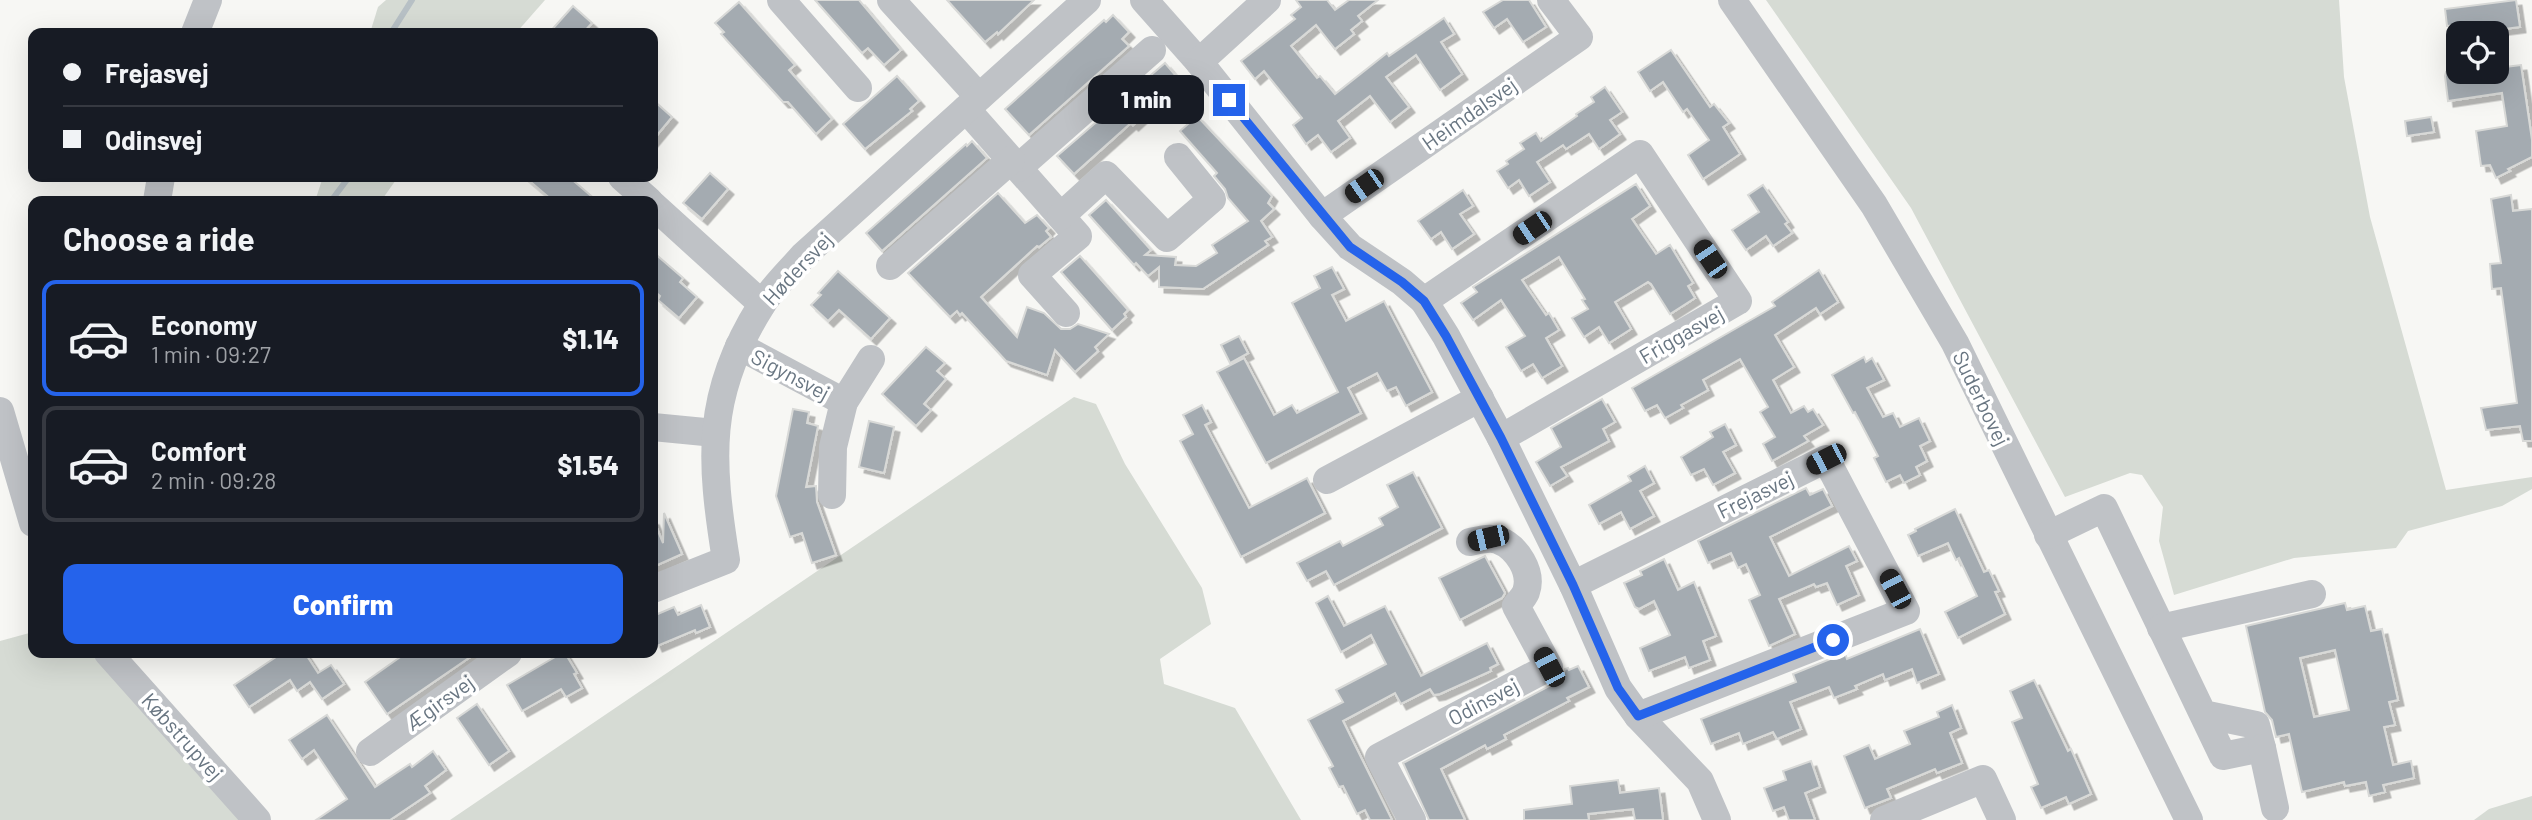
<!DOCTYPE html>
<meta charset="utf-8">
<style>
:root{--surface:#171b24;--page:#242831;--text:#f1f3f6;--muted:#9ea1a6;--line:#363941;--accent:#2563eb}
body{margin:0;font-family:Barlow,sans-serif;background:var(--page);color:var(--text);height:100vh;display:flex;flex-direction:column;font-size:26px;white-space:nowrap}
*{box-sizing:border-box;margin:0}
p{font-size:23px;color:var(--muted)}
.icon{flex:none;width:38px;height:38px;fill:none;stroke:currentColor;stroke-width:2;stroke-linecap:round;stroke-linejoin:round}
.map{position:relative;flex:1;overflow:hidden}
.sheet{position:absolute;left:28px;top:196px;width:630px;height:462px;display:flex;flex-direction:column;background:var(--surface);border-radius:14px;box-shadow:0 7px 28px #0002}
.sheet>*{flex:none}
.hud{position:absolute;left:28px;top:28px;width:630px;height:154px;border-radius:14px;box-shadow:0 7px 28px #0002;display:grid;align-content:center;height:154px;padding:0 35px;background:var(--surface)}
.controls{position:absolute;left:2446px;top:21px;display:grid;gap:14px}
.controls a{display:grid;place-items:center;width:63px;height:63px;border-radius:14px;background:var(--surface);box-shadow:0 7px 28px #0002;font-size:35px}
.end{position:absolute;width:32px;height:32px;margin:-16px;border:9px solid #2563eb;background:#fff;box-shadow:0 0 0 4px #fff}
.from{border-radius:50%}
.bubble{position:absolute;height:49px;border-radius:14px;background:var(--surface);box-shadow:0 7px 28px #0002;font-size:23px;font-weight:800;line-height:49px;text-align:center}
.car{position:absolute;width:21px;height:42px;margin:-21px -10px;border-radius:9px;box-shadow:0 0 5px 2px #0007;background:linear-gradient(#222 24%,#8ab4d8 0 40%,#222 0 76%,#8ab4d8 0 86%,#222 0)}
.hud b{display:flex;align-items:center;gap:24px;height:66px;font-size:26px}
.hud b+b{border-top:2px solid var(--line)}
.hud i{width:18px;height:18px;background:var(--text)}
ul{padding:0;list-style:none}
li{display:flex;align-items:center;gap:21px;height:116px;margin:0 14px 10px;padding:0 21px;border:4px solid var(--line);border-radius:14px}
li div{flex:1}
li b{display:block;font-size:26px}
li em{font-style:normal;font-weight:800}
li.selected{border-color:var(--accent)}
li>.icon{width:63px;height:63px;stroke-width:1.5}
h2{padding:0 35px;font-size:32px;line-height:84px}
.primary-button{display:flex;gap:14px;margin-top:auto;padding:14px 35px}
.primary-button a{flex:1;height:80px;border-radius:14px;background:var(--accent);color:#fff;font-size:28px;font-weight:800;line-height:80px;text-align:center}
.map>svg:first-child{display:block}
</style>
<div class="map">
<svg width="2532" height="820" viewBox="0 0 2532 820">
<defs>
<filter id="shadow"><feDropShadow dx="5.5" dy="5.5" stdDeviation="0" flood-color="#0004"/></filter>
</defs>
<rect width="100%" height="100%" fill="#f7f7f4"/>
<g fill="#d6dbd4">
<path d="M386,0H545L516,33H370L378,7Z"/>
<path d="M1766,0H2339L2344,77L2370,217L2446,490L2532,477V489L2502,506L2408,531L2396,548L2294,558L2174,595L2159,541L2163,507L2142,475L2130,473L2065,497L1911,208Z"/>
<path d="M323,177H398L381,201H315Z"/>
<path d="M1074,397L1096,404L1125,464L1202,588L1211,624L1160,659L1164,684L1235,708L1301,820H450Z"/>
<path d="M33,632V653H97L244,820H0V641Z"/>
<path d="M2532,796V820H2474L2489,809Z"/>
</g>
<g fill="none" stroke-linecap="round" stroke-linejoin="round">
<g stroke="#b7c0c5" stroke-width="6">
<path d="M391,33L412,0"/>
<path d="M331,201L349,177"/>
</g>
</g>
<g fill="#a4abb1" stroke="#d8d9d7" stroke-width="2" fill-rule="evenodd" filter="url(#shadow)">
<path d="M815,0H859L901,50L884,65L868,48L862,53Z"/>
<path d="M947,0H1034L998,34L997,32L985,42Z"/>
<path d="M1296,0H1327L1335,10L1349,0H1378L1358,16L1362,21L1351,30L1354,34L1335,49L1316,25L1291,46L1317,78L1320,76L1335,94L1387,53L1389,56L1444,18L1454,34L1441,42L1462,74L1440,90L1416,55L1386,77L1409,107L1390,122L1370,96L1338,121L1350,138L1331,152L1318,135L1306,144L1293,125L1302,118L1264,71L1255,79L1241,61L1295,19L1291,15L1301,7Z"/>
<path d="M1503,0H1529L1546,27L1523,42L1507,19L1494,28L1483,12Z"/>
<path d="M2516,0L2520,27L2489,31L2490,33H2458L2457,25L2447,26L2445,9Z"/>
<path d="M739,2L795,65L789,70L832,119L816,134L788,102H783L721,34L724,32L715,23Z"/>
<path d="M573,6L592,23L583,33H549Z"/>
<path d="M1113,15L1129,32L1122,39L1129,46L1029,135L1005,109L1104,20L1106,22Z"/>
<path d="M1671,50L1710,107L1714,104L1729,123L1723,127L1740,154L1703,179L1688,155L1709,140L1687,109L1683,112L1663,82L1650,91L1638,72Z"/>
<path d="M1165,63L1182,83L1180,85L1182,88L1162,105L1161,103L1156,107L1155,105L1133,125L1131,123L1074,174L1057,156Z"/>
<path d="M2521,65L2532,140V157L2508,169L2510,171L2496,178L2490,165L2481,166L2476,131L2507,126L2502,93L2448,101L2445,76L2446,72H2497V68Z"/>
<path d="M897,76L919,101L910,109L912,111L865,149L843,124Z"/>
<path d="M1605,87L1622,112L1610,120L1620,134L1599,149L1589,134L1566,149L1563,145L1537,162L1550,182L1529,196L1519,180L1508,188L1497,171L1508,164L1506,161L1524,149L1520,143L1536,133L1541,141L1577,116L1576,114L1594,102L1591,97Z"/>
<path d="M653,100L672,117L653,140Z"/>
<path d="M1197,116L1272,196L1268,203L1274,209L1261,221L1272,237L1265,241L1268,245L1203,289L1159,287V267L1148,276L1136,263L1134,265L1089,215L1106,200L1151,250L1145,255L1176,257L1175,265L1196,266L1217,253L1212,245L1248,221L1228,198L1225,189L1214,176L1217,173L1180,131Z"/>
<path d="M2431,117L2434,132L2407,136L2405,121Z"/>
<path d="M972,141L987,158L882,251L866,233L966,144L967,146Z"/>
<path d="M710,173L728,189L702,219L683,203Z"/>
<path d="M525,177H569L597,201H553Z"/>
<path d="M1636,184L1650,206L1632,219L1656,254L1670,245L1693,283L1688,286L1695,298L1670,314L1651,284L1648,282L1615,302L1631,329L1609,343L1599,327L1584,337L1572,318L1588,309L1582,300L1585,299L1559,257L1522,280L1546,315L1549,313L1559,330L1546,338L1562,366L1542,378L1533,364L1521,371L1506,347L1525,336L1501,300L1473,320L1461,303L1477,292L1473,287Z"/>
<path d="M1763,185L1788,222L1785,224L1792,233L1773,246L1766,236L1746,250L1732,230L1759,212L1748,195Z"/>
<path d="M1463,190L1473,206L1460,214L1474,234L1452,249L1441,232L1431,239L1418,221Z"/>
<path d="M998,193L1025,223L1037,215L1049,228L1046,231L1051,237L1039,247L1037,246L981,297L1017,337L1027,307L1044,313L1061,329H1070L1078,324L1109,334L1095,347L1098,351L1075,372L1055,350L1047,375L1006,361L962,313L960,315L957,311L950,317L908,273Z"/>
<path d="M2511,195L2513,211L2532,209V441H2523L2520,426L2486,430L2481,408L2517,403L2501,288L2492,289L2490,264L2501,263L2491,199Z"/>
<path d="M653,252L683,278L680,282L697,297L679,318L658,300L660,296L653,290Z"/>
<path d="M1080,256L1128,310L1124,314L1126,317L1112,330L1061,272Z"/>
<path d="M1332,267L1344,289L1332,295L1346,321L1384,301L1432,392L1406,406L1396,387L1387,391L1377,373L1348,388L1361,413L1266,463L1217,372L1244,358L1274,415L1292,405L1297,413L1338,392L1292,303L1320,288L1314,276Z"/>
<path d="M1819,270L1838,302L1820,314L1816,308L1775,335L1794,367L1773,380L1791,413L1804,406L1808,412L1813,409L1823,425L1804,436L1808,441L1772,461L1763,444L1775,437L1760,412L1768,407L1740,359L1703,380L1708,390L1681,405L1683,408L1665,418L1657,405L1645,411L1632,388L1775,306L1772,302Z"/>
<path d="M838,271L890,318L871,339L839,310L828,321L811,305L821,295L818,293Z"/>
<path d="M1239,336L1248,353L1230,363L1221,345Z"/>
<path d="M926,347L945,363L937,371L946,379L924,404L931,410L916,426L882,394Z"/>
<path d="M1864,357L1866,362L1872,358L1884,380L1867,388L1883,417L1893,413L1900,427L1919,418L1930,441L1920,446L1927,461L1916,467L1920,475L1904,483L1900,475L1886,482L1874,458L1878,456L1855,412L1853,413L1832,375Z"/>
<path d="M1602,399L1615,422L1603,429L1609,441L1561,467L1567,476L1550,486L1536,462L1561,447L1551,428Z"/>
<path d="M1202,405L1211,422L1205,425L1249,508L1307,478L1325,513L1241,557L1180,441L1193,434L1183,415Z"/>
<path d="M793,409L809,412L807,423L818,426L806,487L816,486L817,502L836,555L812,563L802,533L790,537L776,496Z"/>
<path d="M869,421L894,427L884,473L859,467Z"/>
<path d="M1725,424L1736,445L1723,452L1735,473L1713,485L1704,469L1691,475L1681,457L1713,437L1710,432Z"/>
<path d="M1645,466L1654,483L1640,491L1654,516L1630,529L1621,512L1599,524L1589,505L1631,481L1628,476Z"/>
<path d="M1413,472L1442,528L1334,585L1326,571L1307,581L1297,563L1340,541L1343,546L1383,525L1379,518L1398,507L1387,485Z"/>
<path d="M1806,488L1810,495L1823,489L1832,506L1770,537L1789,576L1849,546L1857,561L1846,566L1859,595L1837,605L1827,583L1816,587L1814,584L1779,599L1795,634L1769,646L1749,600L1760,595L1746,564L1738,568L1731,553L1708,563L1698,541Z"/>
<path d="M1955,509L1984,572L1989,570L1999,591L1995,592L2005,614L1958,638L1945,612L1977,596L1959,558L1956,560L1948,543L1918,556L1908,535L1916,531L1915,529Z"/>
<path d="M664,513L682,554L653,567V519L663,543Z"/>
<path d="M1485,556L1505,593L1502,598L1460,620L1439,578Z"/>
<path d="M1664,559L1678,590L1694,582L1716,636L1703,641L1710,660L1689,668L1685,657L1649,671L1640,648L1670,635L1654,601L1639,609L1635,607L1624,583L1642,575L1640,571Z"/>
<path d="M1328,596L1344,626L1385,606L1421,676L1487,643L1498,664L1490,668L1491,671L1440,694L1434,695L1430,689L1401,704L1395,693L1343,721L1392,820H1370L1365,810L1357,814L1343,786L1339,787L1329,768L1333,766L1308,720L1343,702L1336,690L1386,664L1371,635L1341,652L1316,603Z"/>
<path d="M2345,603L2347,610L2365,606L2371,631L2382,629L2398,700L2389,702L2395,725L2384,727L2393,765L2411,761L2414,778L2383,785L2385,792L2369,796L2366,782L2345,786L2344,782L2302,792L2289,734L2276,737L2272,720L2265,712L2246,626ZM2335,650L2349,710L2314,717L2300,658Z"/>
<path d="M701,605L710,627L696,633L695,630L657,646L653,637V616L674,607L678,615Z"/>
<path d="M1920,629L1939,674L1917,683L1912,669L1885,680L1883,674L1855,686L1857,689L1834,698L1829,687L1790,702L1801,729L1777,739L1773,732L1743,744L1739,733L1711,744L1701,719L1796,682L1793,674L1845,653L1847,659Z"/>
<path d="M282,653H305L318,673L331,665L344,684L322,699L310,682L297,691L290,680L249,707L234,685Z"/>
<path d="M406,653H476L387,714L365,682Z"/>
<path d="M562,653H565L577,673L574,674L582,688L566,697L561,689L522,711L507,685Z"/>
<path d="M1578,666L1589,687L1567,698L1569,701L1504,735L1506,739L1487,749L1485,745L1441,769L1465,820H1429L1403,763L1557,682L1563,676L1565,669L1568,668L1569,670Z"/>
<path d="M2034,680L2068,751L2071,749L2091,794L2069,804L2066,797L2041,808L2031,787L2038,784L2012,722L2022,718L2010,691Z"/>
<path d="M477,704L509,751L489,765L457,718Z"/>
<path d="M1952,705L1961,728L1950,733L1962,763L1937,773L1935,769L1887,789L1891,798L1865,808L1844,756L1869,745L1875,759L1910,744L1904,731L1939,717L1937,712Z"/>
<path d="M327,715L375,787L410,764L412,767L433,751L446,770L425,786L430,793L390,820H316L347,799L314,750L302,759L289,740Z"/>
<path d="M1811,761L1820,787L1805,793L1815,820H1789L1784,807L1773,811L1764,788L1786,780L1783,771Z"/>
<path d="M1618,780L1620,793L1659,788L1663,820H1635L1633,809L1588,814L1589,820H1524V810L1572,804L1570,786Z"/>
</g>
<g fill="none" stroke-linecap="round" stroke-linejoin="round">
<g stroke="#bfc2c6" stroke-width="28">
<path d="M781,0L858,88"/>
<path d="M891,0L979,97"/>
<path d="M1144,0L1199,62L1322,216L1350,247L1402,282L1424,301L1446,336L1501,438L1573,585L1618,688L1638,716L1700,781L1717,820"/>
<path d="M1732,0L1874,205L1955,343L2189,820"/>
<path d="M195,33L208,0"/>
<path d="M1199,62L1267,0"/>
<path d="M966,109L1078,236L1032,275L1066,313"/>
<path d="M1018,168L1152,50"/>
<path d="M622,177L649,201"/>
<path d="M157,201L161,177"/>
<path d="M653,205L762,304"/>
<path d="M1061,216L1106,175L1167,238L1212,199L1178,157"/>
<path d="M1322,216L1579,37L1551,0"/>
<path d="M890,266L1011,160"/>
<path d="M1424,301L1640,154L1738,301L1501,438"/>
<path d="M739,346L844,402"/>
<path d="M0,411L33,523"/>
<path d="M653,427L715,433"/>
<path d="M1327,480L1480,398"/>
<path d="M832,495L833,447L844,402L871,359"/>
<path d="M2048,535L2104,508L2223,756L2262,748L2256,725L2203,714"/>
<path d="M1573,585L1826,459L1906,611L1638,716"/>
<path d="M653,589L726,560C710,460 705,395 761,306C772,288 789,272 803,256L1087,0"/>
<path d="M2161,628L2312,594"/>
<path d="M108,653L257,820"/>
<path d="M2262,748L2275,808"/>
<path d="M370,752L508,653"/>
<path d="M1412,820L1379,757L1549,667L1516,606C1519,602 1524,597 1526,592C1533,572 1517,547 1498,540C1489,537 1480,540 1470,542"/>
<path d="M1884,820L1983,779L2002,820"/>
</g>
</g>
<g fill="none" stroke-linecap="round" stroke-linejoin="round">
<path stroke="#2563eb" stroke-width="9" d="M1229,100L1350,247L1402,282L1424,301L1446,336L1501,438L1573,585L1618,688L1638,716L1833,640"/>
</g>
<g text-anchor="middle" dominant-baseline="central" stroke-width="7" stroke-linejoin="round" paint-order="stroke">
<g font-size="21" fill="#697682" stroke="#fff">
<text transform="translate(1469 113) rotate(-35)">Heimdalsvej</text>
<text transform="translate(797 268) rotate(-47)">Hødersvej</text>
<text transform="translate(1681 334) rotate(-30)">Friggasvej</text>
<text transform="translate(791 374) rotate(28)">Sigynsvej</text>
<text transform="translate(1982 398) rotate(64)">Suderbovej</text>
<text transform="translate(1755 494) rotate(-26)">Frejasvej</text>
<text transform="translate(1483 701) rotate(-28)">Odinsvej</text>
<text transform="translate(439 702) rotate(-36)">Ægirsvej</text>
<text transform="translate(183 736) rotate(48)">Købstrupvej</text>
</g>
</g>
</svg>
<div class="controls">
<a><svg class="icon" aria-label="locate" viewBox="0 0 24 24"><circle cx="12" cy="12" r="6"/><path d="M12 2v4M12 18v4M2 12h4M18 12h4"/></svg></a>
</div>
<i class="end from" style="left:1833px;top:640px"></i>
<i class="end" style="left:1229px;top:100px"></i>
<div class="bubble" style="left:1088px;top:75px;width:116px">1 min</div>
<i class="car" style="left:1364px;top:186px;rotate:235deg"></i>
<i class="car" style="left:1532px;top:228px;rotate:236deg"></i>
<i class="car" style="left:1710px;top:259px;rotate:326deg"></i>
<i class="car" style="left:1826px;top:459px;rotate:243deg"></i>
<i class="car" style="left:1488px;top:538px;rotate:257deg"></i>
<i class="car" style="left:1895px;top:589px;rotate:332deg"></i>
<i class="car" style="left:1549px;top:667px;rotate:332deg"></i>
<div class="hud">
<b><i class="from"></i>Frejasvej</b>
<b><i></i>Odinsvej</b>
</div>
<section class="sheet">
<h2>Choose a ride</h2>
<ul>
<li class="selected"><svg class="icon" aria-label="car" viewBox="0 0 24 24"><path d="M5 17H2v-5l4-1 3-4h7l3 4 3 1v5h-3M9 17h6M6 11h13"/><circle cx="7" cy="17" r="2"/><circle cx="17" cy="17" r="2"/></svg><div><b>Economy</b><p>1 min · 09:27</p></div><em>$1.14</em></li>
<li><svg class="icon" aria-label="car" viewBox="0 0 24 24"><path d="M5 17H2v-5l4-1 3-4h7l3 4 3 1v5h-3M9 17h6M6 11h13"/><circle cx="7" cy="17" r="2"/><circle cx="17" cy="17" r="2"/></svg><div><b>Comfort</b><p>2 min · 09:28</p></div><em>$1.54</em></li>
</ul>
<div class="primary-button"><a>Confirm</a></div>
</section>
</div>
